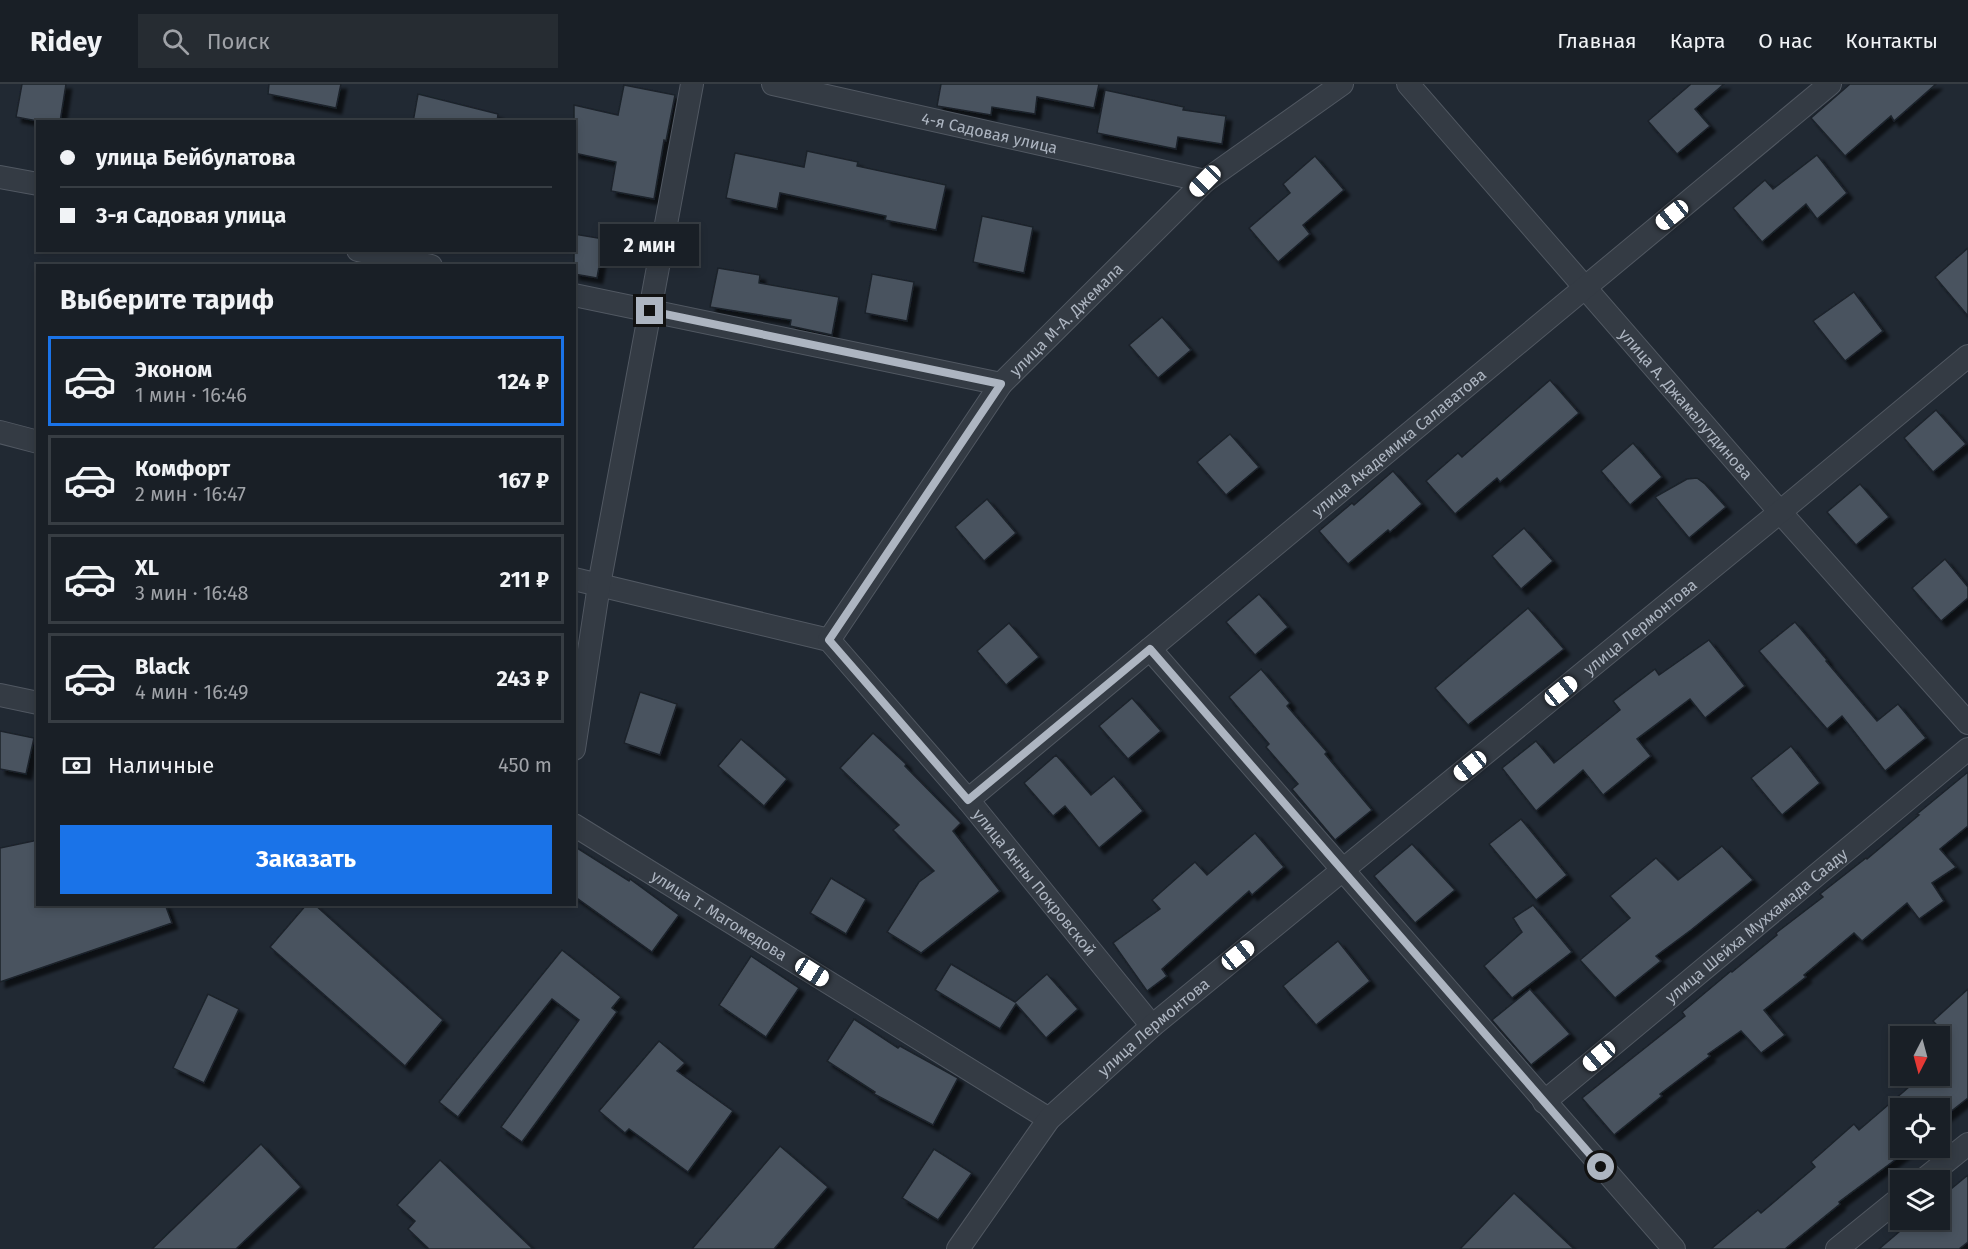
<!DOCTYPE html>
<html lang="ru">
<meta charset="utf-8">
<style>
:root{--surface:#191f26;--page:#262c32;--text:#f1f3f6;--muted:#9fa2a7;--line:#373d43;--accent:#1a73e8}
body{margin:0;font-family:"Fira Sans",sans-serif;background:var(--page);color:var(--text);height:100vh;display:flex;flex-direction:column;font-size:22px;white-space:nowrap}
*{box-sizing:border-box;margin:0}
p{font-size:20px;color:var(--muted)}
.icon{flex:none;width:33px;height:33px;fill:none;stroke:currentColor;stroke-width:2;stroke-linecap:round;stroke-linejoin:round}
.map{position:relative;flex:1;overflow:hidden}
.details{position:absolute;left:36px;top:180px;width:540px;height:642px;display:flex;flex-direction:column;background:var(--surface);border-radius:0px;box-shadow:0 3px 9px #0003,0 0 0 2px var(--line)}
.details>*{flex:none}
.banner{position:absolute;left:36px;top:36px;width:540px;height:132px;border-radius:0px;box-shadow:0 3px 9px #0003,0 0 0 2px var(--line);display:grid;align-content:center;height:132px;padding:0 24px;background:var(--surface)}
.needle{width:39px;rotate:186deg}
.tools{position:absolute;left:1890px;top:942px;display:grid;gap:12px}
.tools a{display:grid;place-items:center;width:60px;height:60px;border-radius:0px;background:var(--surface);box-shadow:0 3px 9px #0003,0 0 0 2px var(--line);font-size:30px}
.end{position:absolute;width:27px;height:27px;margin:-14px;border:8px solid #adb5c1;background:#111;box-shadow:0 0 0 3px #111}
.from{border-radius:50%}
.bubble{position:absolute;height:42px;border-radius:0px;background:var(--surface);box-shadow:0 3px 9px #0003,0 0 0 2px var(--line);font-size:20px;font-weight:700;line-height:42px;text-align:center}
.car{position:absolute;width:18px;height:36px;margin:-18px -9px;border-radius:8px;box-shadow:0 0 4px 2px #0007;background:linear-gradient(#fff 24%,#345 0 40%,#fff 0 76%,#345 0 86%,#fff 0)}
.banner b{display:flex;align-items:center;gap:21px;height:57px;font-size:22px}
.banner b+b{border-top:2px solid var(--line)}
.banner i{width:15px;height:15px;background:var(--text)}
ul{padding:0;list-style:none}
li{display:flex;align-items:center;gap:18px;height:90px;margin:0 12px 9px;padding:0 12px;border:3px solid var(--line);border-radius:0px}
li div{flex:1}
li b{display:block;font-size:22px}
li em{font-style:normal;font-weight:700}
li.on{border-color:var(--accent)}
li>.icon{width:54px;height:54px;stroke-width:1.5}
h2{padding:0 24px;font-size:27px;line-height:72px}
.pay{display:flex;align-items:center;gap:15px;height:66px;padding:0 24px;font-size:22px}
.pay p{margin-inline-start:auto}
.primary-button{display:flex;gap:12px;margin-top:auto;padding:12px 24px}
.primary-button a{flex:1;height:69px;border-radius:0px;background:var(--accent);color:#fff;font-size:24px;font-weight:700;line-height:69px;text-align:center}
header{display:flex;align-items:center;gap:36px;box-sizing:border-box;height:84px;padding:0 30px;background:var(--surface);border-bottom:2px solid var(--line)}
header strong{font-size:28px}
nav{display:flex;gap:33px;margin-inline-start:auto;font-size:21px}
.search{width:420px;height:54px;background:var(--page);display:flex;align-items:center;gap:15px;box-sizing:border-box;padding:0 21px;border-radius:0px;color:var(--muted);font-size:22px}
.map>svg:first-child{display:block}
</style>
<header>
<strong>Ridey</strong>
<div class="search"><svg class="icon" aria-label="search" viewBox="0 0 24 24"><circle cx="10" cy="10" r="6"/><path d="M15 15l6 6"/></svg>Поиск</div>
<nav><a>Главная</a><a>Карта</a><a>О нас</a><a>Контакты</a></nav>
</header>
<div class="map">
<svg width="1968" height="1165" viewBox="0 0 1968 1165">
<defs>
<filter id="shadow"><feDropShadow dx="5.5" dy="5.5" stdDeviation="1.5" flood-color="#0009"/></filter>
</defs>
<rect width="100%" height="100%" fill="#212933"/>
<g fill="#49535f" stroke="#1b222a" stroke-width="1.5" filter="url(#shadow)">
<path d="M22,0H66L60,38H43L16,33Z"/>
<path d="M269,0H341L336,24L268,10Z"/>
<path d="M941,0H1099L1094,24L1037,13L1035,30L992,23L991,31L937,22Z"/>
<path d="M1691,0H1724L1695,25L1710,42L1677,70L1648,37Z"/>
<path d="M1850,0H1936L1894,37L1891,32L1845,72L1811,34Z"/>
<path d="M624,1L675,11L666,57L664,56L654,115L611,107L616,78L574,69V21L618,31Z"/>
<path d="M1105,6L1184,23L1183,26L1226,32L1222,60L1178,53L1176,65L1097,49Z"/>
<path d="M418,10L498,30L497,38H413Z"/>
<path d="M807,67L858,78L857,82L946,101L936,146L885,136L886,132L780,109L777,125L726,114L735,69L804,83Z"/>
<path d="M1817,71L1847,109L1817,135L1806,120L1762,158L1733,124L1765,96L1773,105Z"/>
<path d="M1315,72L1344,106L1303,141L1310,150L1278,178L1249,144L1290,109L1283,100Z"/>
<path d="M982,132L1033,143L1024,189L973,178Z"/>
<path d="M574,150L604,155L597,194L574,190Z"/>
<path d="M1968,164V232L1935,193Z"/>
<path d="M718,184L760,191L759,199L839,213L832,251L790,242L791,236L710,223Z"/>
<path d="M872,190L914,198L907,237L865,229Z"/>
<path d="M1854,208L1883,247L1845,277L1813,237Z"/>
<path d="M1162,233L1191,266L1158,294L1129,261Z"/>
<path d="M1550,296L1579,329L1500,398L1497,394L1455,430L1426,397L1458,369L1462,373Z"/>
<path d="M1936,326L1966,360L1933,388L1904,354Z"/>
<path d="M1230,350L1259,383L1226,411L1197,378Z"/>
<path d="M1633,359L1662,393L1630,421L1601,387Z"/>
<path d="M1393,387L1422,420L1390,448L1388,446L1348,480L1319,447L1352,419L1354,421Z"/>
<path d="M1697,394L1705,400L1726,423L1689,454L1655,413L1687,395Z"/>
<path d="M1860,400L1889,433L1856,461L1827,428Z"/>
<path d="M987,415L1016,449L984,477L955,443Z"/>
<path d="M1524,444L1553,477L1521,505L1492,472Z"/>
<path d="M1945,475L1968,503V514L1941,537L1912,504Z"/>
<path d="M1259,510L1288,543L1255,571L1226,538Z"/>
<path d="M1528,524L1564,565L1468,641L1435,604Z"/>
<path d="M1795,538L1827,576L1826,577L1877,637L1898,620L1926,654L1885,687L1842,632L1827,645L1759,567Z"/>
<path d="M1009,539L1039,573L1006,601L977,567Z"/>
<path d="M1709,556L1745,602L1705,634L1690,615L1637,655L1651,672L1603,711L1583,686L1536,727L1502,684L1536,657L1554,679L1620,626L1613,617L1655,585L1659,591Z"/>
<path d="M1261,585L1290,619L1287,622L1327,668L1325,670L1372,726L1335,756L1292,705L1298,700L1266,663L1269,660L1229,613Z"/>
<path d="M640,608L677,620L660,671L624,659Z"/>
<path d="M1132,614L1161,647L1128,675L1099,642Z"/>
<path d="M0,647L34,654L26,690L0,685Z"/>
<path d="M873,649L906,680L905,682L961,739L953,747L1000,807L921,869L887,848L919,798L934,787L893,746L899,741L840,684Z"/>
<path d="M741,655L787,695L764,722L718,682Z"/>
<path d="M1791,662L1820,699L1782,731L1751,694Z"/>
<path d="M1056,671L1091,711L1114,692L1143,727L1099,764L1065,722L1053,732L1024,699Z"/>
<path d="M1968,688V742L1940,765L1956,783L1932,799L1944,817L1919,835L1907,819L1862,857L1854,849L1804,891L1806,893L1764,926L1785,951L1761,969L1741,947L1708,970L1710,972L1660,1010L1662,1012L1614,1051L1582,1014L1685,932L1682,928L1731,887L1732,888L1777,851L1776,849L1823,813L1820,810L1866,774L1867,775L1919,731L1917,730Z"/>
<path d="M1521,735L1567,791L1536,816L1489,760Z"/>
<path d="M1255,749L1284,783L1252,811L1249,807L1162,885L1167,892L1147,907L1113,859L1160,825L1152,816L1195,778L1207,791Z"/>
<path d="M38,756V820H165L172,839L0,898V764Z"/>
<path d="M1412,760L1455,806L1415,839L1374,792Z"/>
<path d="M574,762L629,797L630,795L679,831L652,868L574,812Z"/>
<path d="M1722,762L1753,796L1691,846L1656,872L1661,877L1615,914L1580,876L1630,834L1610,812L1656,774L1678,796Z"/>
<path d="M831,794L866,815L846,850L810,829Z"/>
<path d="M307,820H314L443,936L405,982L270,863Z"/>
<path d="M1533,821L1572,868L1512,914L1484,882L1522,848L1513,834Z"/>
<path d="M1338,857L1370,897L1316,941L1283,902Z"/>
<path d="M562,866L621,913L612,924L617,928L522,1058L501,1043L579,936L552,915L458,1033L439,1018Z"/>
<path d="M751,872L799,904L766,953L719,921Z"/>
<path d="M951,880L1015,918L1047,890L1078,925L1046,954L1016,920L1000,945L935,906Z"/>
<path d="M1530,905L1570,950L1531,981L1492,936Z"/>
<path d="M1968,905V1014L1940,1036V1024H1900V1064H1911L1839,1118L1840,1120L1785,1165H1711L1758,1126L1761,1129L1815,1083L1811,1078L1854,1040L1859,1046L1909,1003L1900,992H1940V962L1949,954L1933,937Z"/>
<path d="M208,910L239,925L204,999L173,984Z"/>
<path d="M854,935L898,964L900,962L958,994L933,1041L874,1010L875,1008L827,977Z"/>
<path d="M659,957L685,979L677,987L733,1027L688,1088L629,1045L625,1049L599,1027Z"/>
<path d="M261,1060L301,1103L236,1165H152Z"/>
<path d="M780,1062L828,1103L774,1165H692Z"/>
<path d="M934,1065L972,1089L938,1136L902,1114Z"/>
<path d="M440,1076L533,1165H429L408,1145L415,1137L397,1121Z"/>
<path d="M1968,1091V1158L1959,1165H1879L1913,1136H1940V1114Z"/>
<path d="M1514,1109L1574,1165H1460Z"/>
</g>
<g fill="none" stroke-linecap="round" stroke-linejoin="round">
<g stroke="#515862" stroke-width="24">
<g id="street">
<path id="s1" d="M773,0L1205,97"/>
<path id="s2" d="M1408,0L1780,428L1968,639"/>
<path d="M0,93L38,100"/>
<path d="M358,166L431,182"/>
<path d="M574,211L1001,300"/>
<path d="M0,348L38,358"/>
<path id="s3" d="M574,495L829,556L968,716L1152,942"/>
<path id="s4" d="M829,556L1001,300L1205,97L1342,0"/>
<path d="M1150,565L1674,1165"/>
<path d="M0,611L38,619"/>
<path d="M574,665L599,501L692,0"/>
<path id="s5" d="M968,716L1830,0"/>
<path id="s6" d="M574,741L1049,1035"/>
<path id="s7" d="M1544,1018L1968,665"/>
<path d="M1923,1096L1968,1060"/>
<path id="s8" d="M958,1165L1049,1035L1152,942L1780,428L1968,272"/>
<path d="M1837,1165L1900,1114"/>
</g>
</g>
<use href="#street" stroke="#343b44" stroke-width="22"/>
</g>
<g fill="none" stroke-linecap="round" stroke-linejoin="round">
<path stroke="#adb5c1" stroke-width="8" d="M650,227L1001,300L829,556L968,716L1150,565L1601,1083"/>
</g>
<g text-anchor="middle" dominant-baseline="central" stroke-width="4.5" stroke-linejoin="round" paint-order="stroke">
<g font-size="16" fill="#adb5c1" stroke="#192028">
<text stroke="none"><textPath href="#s1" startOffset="222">4-я Садовая улица</textPath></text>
<text stroke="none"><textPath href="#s4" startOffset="400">улица М-А. Джемала</textPath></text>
<text stroke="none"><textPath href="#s2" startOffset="424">улица А. Джамалутдинова</textPath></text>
<text stroke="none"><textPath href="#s5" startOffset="560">улица Академика Салаватова</textPath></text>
<text stroke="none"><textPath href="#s8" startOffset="928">улица Лермонтова</textPath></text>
<text stroke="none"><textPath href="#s3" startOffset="580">улица Анны Покровской</textPath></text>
<text stroke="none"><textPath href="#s6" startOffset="171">улица Т. Магомедова</textPath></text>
<text stroke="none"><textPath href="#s7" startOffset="276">улица Шейха Муххамада Сааду</textPath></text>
<text stroke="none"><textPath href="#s8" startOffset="298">улица Лермонтова</textPath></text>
</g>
</g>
</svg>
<div class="tools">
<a><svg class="needle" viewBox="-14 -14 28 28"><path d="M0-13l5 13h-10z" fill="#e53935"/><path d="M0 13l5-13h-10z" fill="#9fa2a7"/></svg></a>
<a><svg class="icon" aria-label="locate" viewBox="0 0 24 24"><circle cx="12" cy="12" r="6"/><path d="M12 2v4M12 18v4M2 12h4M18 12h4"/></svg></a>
<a><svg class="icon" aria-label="layers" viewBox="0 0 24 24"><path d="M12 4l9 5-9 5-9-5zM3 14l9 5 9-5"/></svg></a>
</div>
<i class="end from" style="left:1601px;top:1083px"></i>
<i class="end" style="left:650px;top:227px"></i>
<div class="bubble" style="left:600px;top:140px;width:99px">2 мин</div>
<i class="car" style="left:1205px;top:97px;rotate:225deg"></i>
<i class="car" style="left:1672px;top:131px;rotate:231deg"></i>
<i class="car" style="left:1561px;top:607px;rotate:51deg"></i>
<i class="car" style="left:1470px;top:682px;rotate:231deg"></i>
<i class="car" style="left:1238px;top:871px;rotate:51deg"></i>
<i class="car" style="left:812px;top:888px;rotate:122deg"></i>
<i class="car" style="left:1599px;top:972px;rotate:230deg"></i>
<div class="banner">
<b><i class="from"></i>улица Бейбулатова</b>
<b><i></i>3-я Садовая улица</b>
</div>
<section class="details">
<h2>Выберите тариф</h2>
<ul>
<li class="on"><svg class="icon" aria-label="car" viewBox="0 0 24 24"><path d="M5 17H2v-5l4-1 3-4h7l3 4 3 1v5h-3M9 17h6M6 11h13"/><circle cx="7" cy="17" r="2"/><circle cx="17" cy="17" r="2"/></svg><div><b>Эконом</b><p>1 мин · 16:46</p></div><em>124 ₽</em></li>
<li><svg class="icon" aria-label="car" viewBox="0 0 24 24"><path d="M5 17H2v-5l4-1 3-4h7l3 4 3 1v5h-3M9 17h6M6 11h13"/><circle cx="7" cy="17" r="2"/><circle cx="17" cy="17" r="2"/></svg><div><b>Комфорт</b><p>2 мин · 16:47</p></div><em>167 ₽</em></li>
<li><svg class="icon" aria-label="car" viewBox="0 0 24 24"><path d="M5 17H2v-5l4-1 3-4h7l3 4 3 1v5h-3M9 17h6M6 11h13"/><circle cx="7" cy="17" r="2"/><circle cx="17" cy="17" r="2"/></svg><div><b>XL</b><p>3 мин · 16:48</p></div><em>211 ₽</em></li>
<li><svg class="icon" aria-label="car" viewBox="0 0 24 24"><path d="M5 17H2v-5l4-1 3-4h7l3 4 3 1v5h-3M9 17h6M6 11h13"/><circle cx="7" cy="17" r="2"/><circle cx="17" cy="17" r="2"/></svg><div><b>Black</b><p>4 мин · 16:49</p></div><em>243 ₽</em></li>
</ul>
<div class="pay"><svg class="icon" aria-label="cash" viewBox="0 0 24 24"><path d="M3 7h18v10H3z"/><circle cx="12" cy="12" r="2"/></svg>Наличные<p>450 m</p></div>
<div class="primary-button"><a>Заказать</a></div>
</section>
</div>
